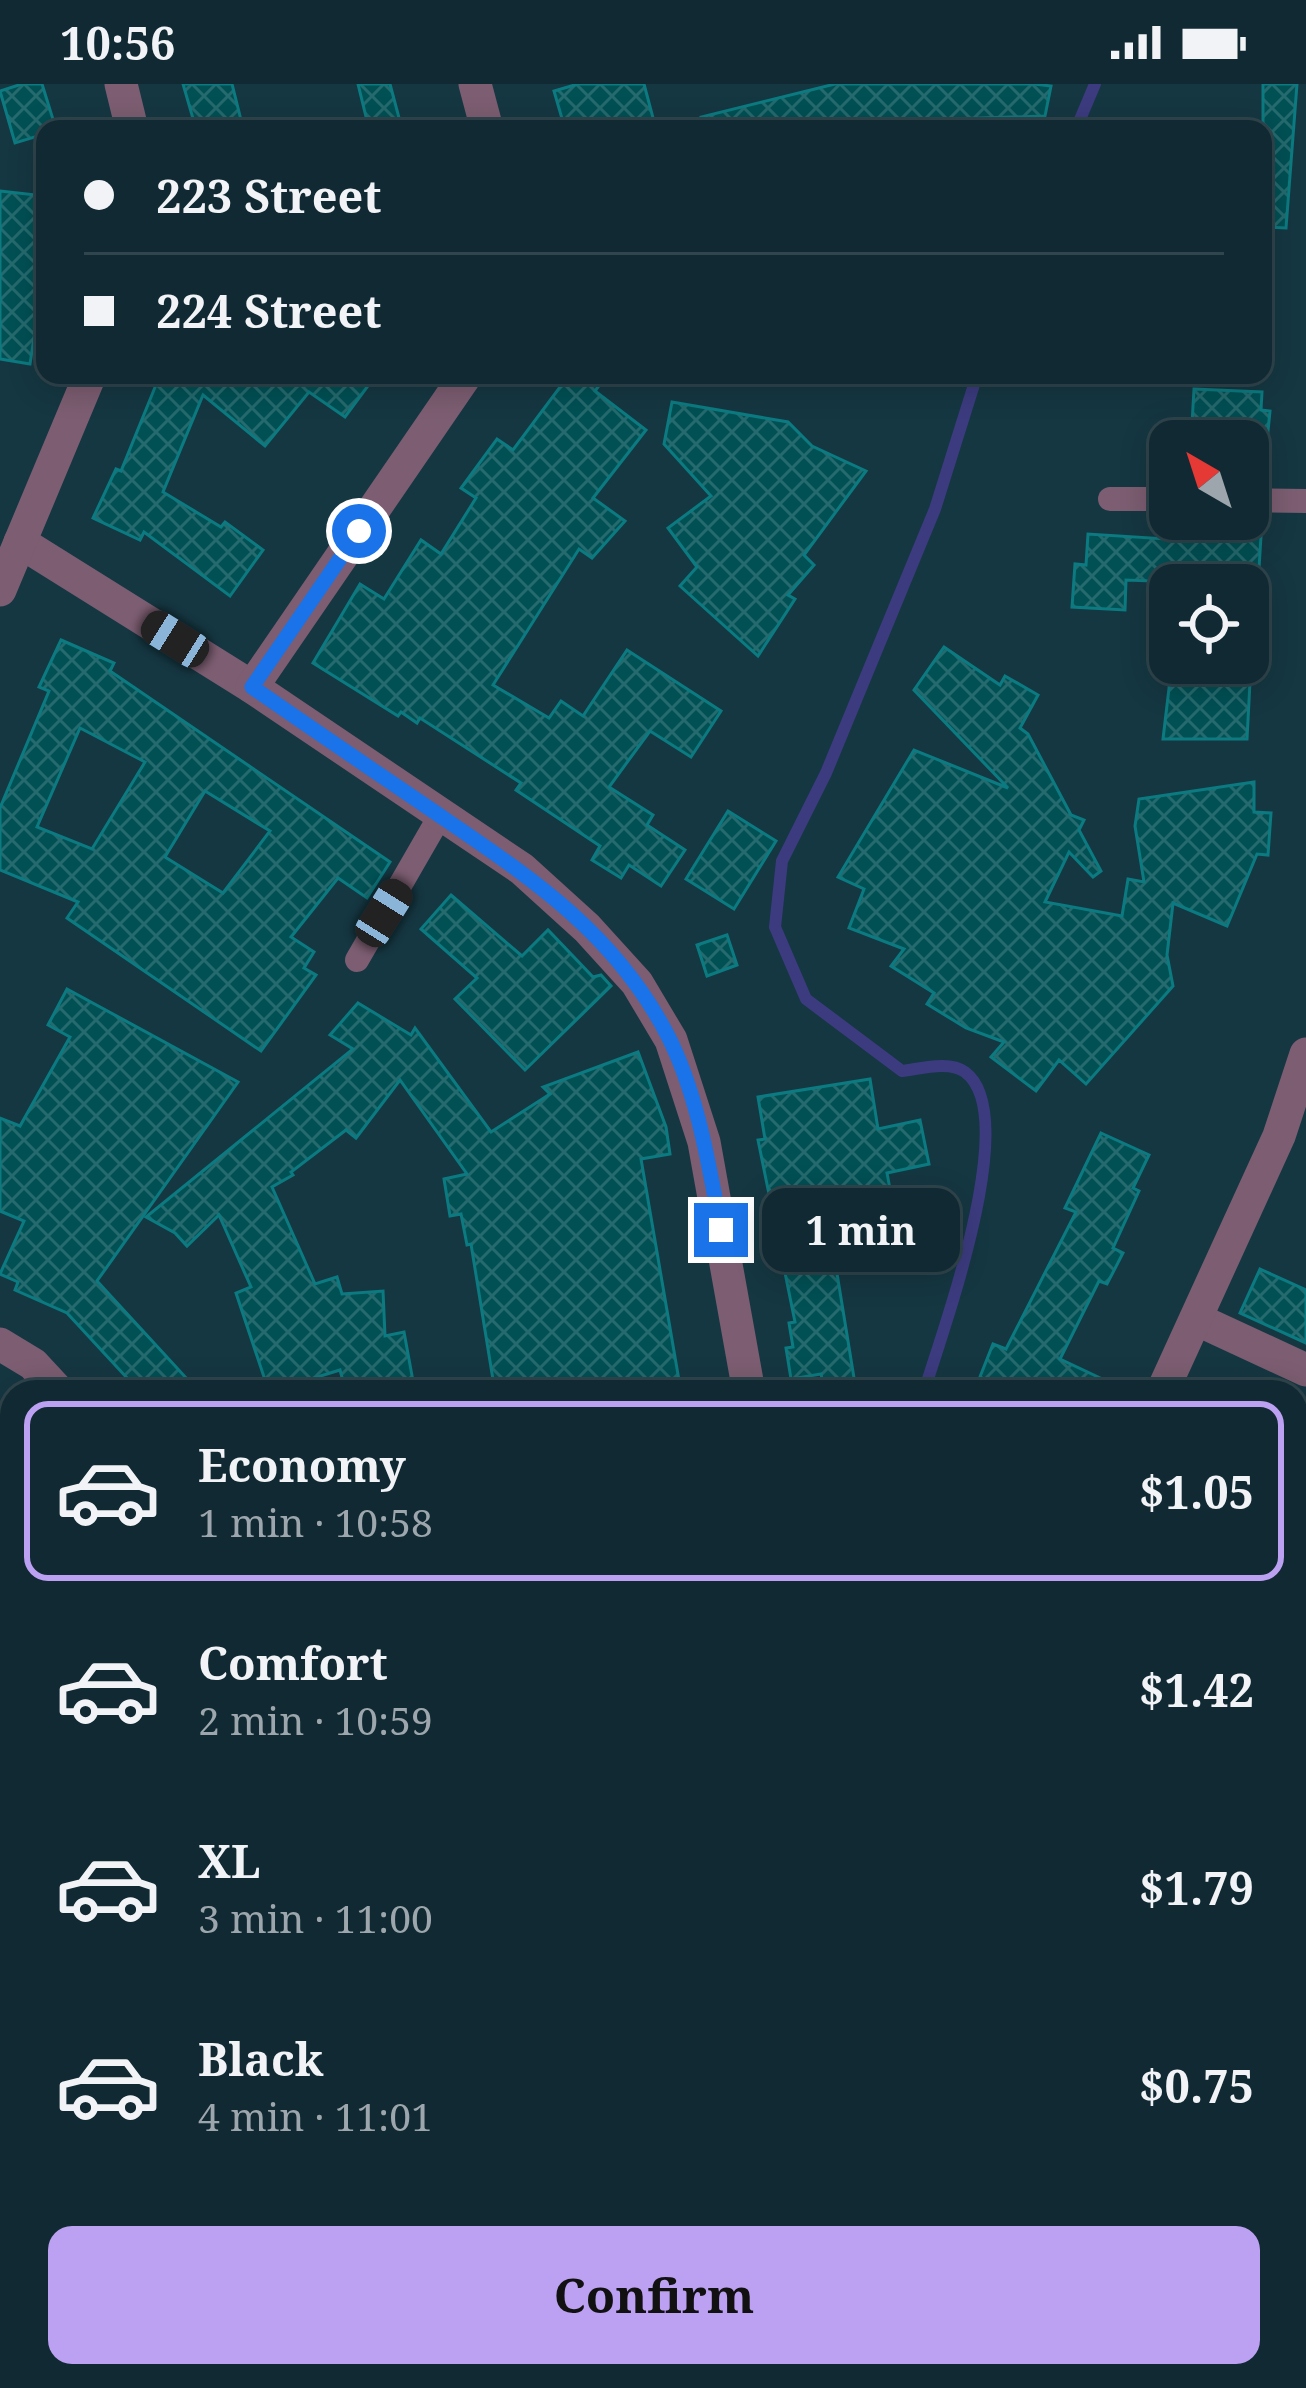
<!DOCTYPE html>
<meta charset="utf-8">
<style>
:root{--surface:#102932;--page:#1e353e;--text:#f1f3f6;--muted:#9ca6ac;--line:#30454d;--accent:#bca0f2}
body{margin:0;font-family:"Noto Serif",serif;background:var(--page);color:var(--text);height:100vh;display:flex;flex-direction:column;font-size:45px;white-space:nowrap}
*{box-sizing:border-box;margin:0}
p{font-size:39px;color:var(--muted)}
.icon{flex:none;width:66px;height:66px;fill:none;stroke:currentColor;stroke-width:2;stroke-linecap:round;stroke-linejoin:round}
.map{position:relative;flex:1;overflow:hidden}
.panel{position:absolute;left:0px;top:1296px;width:1308px;height:1008px;display:flex;flex-direction:column;background:var(--surface);border-radius:36px 36px 0 0;box-shadow:0 6px 30px #0003,0 0 0 3px var(--line)}
.panel>*{flex:none}
.banner{position:absolute;left:36px;top:36px;width:1236px;height:264px;border-radius:24px;box-shadow:0 6px 30px #0003,0 0 0 3px var(--line);display:grid;align-content:center;height:264px;padding:0 48px;background:var(--surface)}
.needle{width:78px;rotate:321deg}
.tools{position:absolute;left:1149px;top:336px;display:grid;gap:24px}
.tools a{display:grid;place-items:center;width:120px;height:120px;border-radius:24px;background:var(--surface);box-shadow:0 6px 30px #0003,0 0 0 3px var(--line);font-size:60px}
.end{position:absolute;width:54px;height:54px;margin:-27px;border:15px solid #1a73e8;background:#fff;box-shadow:0 0 0 6px #fff}
.from{border-radius:50%}
.bubble{position:absolute;height:84px;border-radius:24px;background:var(--surface);box-shadow:0 6px 30px #0003,0 0 0 3px var(--line);font-size:39px;font-weight:700;line-height:84px;text-align:center}
.car{position:absolute;width:36px;height:72px;margin:-36px -18px;border-radius:15px;box-shadow:0 0 9px 3px #0007;background:linear-gradient(#222 24%,#8ab4d8 0 40%,#222 0 76%,#8ab4d8 0 86%,#222 0)}
.banner b{display:flex;align-items:center;gap:42px;height:114px;font-size:45px}
.banner b+b{border-top:3px solid var(--line)}
.banner i{width:30px;height:30px;background:var(--text)}
ul{padding:21px 0 0;list-style:none}
li{display:flex;align-items:center;gap:36px;height:180px;margin:0 24px 18px;padding:0 24px;border:6px solid transparent;border-radius:24px}
li div{flex:1}
li b{display:block;font-size:45px}
li em{font-style:normal;font-weight:700}
li.selected{border-color:var(--accent)}
li>.icon{width:108px;height:108px;stroke-width:1.5}
.button{display:flex;gap:24px;margin-top:auto;padding:24px 48px}
.button a{flex:1;height:138px;border-radius:24px;background:var(--accent);color:#111;font-size:48px;font-weight:700;line-height:138px;text-align:center}
.status{display:flex;justify-content:space-between;align-items:center;height:84px;padding:0 60px;background:var(--surface);direction:ltr}
.status svg{height:33px;fill:currentColor}
.map>svg:first-child{display:block}
</style>
<div class="status"><b>10:56</b><svg viewBox="0 0 49 12"><path d="M0 12V9h3v3zM5 12V6h3v6zM10 12V3h3v9zM15 12V0h3v12zM26 1h20v11H26zM47 4h2v5h-2z"/></svg></div>
<div class="map">
<svg width="1306" height="2304" viewBox="0 0 1306 2304">
<defs>
<pattern id="forest-firs" width="22" height="20" patternUnits="userSpaceOnUse" patternTransform="scale(3)"><rect width="22" height="20" fill="#9d5032"/><path d="M5 1l3.5 6h-7zM16 11l3.5 6h-7z" fill="#af725b"/></pattern>
<pattern id="building-cross-hatch" width="8" height="8" patternUnits="userSpaceOnUse" patternTransform="scale(3)"><rect width="8" height="8" fill="#005054"/><path d="M0 0l8 8M0 8l8-8" fill="none" stroke="#256a6e"/></pattern>
</defs>
<rect width="100%" height="100%" fill="#153742"/>
<path fill="url(#forest-firs)" d="M226,2292H270L291,2304H194Z"/>
<g fill="none" stroke-linecap="round" stroke-linejoin="round">
<g stroke="#3c3b7f" stroke-width="12">
<path d="M1076,45L1095,0"/>
<path d="M924,1308C942,1247 1023,1031 965,988C949,976 920,985 902,987L806,915L775,843L782,777L826,689L935,425L977,291"/>
<path d="M179,2304L209,2292"/>
</g>
</g>
<g fill="url(#building-cross-hatch)" stroke="#0c7b81" stroke-width="3" fill-rule="evenodd">
<path d="M22,0H42L56,45H45V50L15,59L0,7Z"/>
<path d="M183,0H232L241,36L196,45Z"/>
<path d="M358,0H390L402,45H369Z"/>
<path d="M578,0H644L656,45H565L554,7Z"/>
<path d="M835,0H1034L1051,2L1045,32L917,36L851,45H703L701,33Z"/>
<path d="M1263,0H1297L1286,144L1263,143Z"/>
<path d="M0,107L45,112L35,200L45,202V242L36,241L30,280L0,275Z"/>
<path d="M160,291H376L345,333L309,308L265,362L203,311L163,408L221,443L225,438L263,466L230,512L144,448L140,456L93,434L116,385L121,387Z"/>
<path d="M569,291H607L595,307L646,346L593,414L625,437L592,474L579,465L493,601L549,634L561,617L583,632L627,566L721,627L691,673L650,647L609,703L653,731L647,741L685,766L661,802L629,781L621,794L592,776L600,762L516,706L521,699L420,634L417,639L401,628L398,632L313,579L360,500L384,515L421,456L441,470L476,414L461,404L497,355L513,366Z"/>
<path d="M1194,305L1262,308L1261,326L1270,327L1267,357H1191Z"/>
<path d="M672,318L788,338L812,362L866,387L804,471L814,481L788,511L795,515L758,572L680,502L697,483L668,444L711,412L664,360Z"/>
<path d="M1166,444L1261,452L1258,501L1126,496L1125,526L1072,523L1075,480L1086,481L1088,450L1166,455Z"/>
<path d="M61,556L114,579L110,587L390,778L367,814L338,794L291,853L314,868L304,884L316,891L261,967L67,834L78,818L0,786V724L49,607L39,603ZM80,644L145,678L92,765L37,743ZM205,707L270,747L223,809L165,773Z"/>
<path d="M944,563L1000,601L1005,592L1038,611L1020,644L1028,650L1071,731L1084,736L1079,746L1101,787L1093,793L1069,768L1045,818L1122,832L1128,795L1144,798L1135,742L1139,715L1254,698V728L1271,729L1268,771L1257,770L1227,842L1173,819L1167,871L1173,902L1086,1000L1059,976L1036,1007L991,973L1004,958L966,944L927,920L934,909L891,882L904,865L849,844L864,805L838,793L914,666L1008,704L914,606Z"/>
<path d="M1172,579H1251L1247,655H1163Z"/>
<path d="M728,727L776,757L734,825L686,795Z"/>
<path d="M451,811L522,872L548,846L593,893L601,891L611,902L525,986L455,915L477,894L421,845Z"/>
<path d="M727,851L737,881L707,892L697,861Z"/>
<path d="M67,905L238,998L97,1197L199,1308H140L67,1229L15,1206L18,1198L0,1190L24,1137L0,1127V1034L20,1042L70,953L48,941Z"/>
<path d="M358,919L411,951L415,944L491,1048L550,1010L543,1003L638,968L666,1043L670,1070L641,1075L681,1308H495L471,1160L467,1161L461,1130L450,1132L444,1095L467,1090L400,996L356,1054L346,1046L291,1088L293,1091L272,1103L315,1200L337,1193L342,1210L383,1207L385,1252L404,1248L415,1308H346L340,1286L269,1308L236,1209L251,1203L219,1131L187,1162L175,1149L146,1133L353,965L330,951Z"/>
<path d="M870,995L878,1045L920,1036L929,1080L887,1089L893,1121L834,1131L840,1170L834,1171L855,1300L824,1305L821,1290L791,1295L786,1264L793,1263L789,1239L795,1238L758,1056L765,1055L758,1013Z"/>
<path d="M1101,1049L1149,1071L1133,1104L1139,1107L1113,1164L1123,1169L1107,1200L1099,1197L1060,1275L1130,1308H974L993,1260L1006,1265L1076,1128L1065,1124Z"/>
<path d="M1260,1185L1306,1206V1259L1240,1229Z"/>
</g>
<g fill="none" stroke-linecap="round" stroke-linejoin="round">
<path stroke="#637f89" stroke-width="8" stroke-dasharray="9 6" stroke-linecap="butt" d="M0,2184L12,2192"/>
<g stroke="#7c5d71" stroke-width="24">
<path d="M1110,415H1170"/>
<path d="M1248,416L1306,417"/>
<path d="M357,876L440,732"/>
</g>
<g stroke="#7c5d71" stroke-width="33">
<path d="M121,0L132,45"/>
<path d="M475,0L487,45"/>
<path d="M20,458L252,603L522,785L587,844L637,899L671,956L704,1058L749,1308"/>
<path d="M0,506L90,291"/>
<path d="M252,603L466,291"/>
<path d="M1196,1235L1306,1286"/>
<path d="M0,1260L33,1280L59,1308"/>
<path d="M1162,1308L1279,1052L1306,970"/>
<path d="M0,1623L12,1616"/>
<path d="M1296,1849L1306,1829"/>
<path d="M645,2292L648,2304"/>
<path d="M869,2292L871,2304"/>
<path d="M1235,2292L1238,2304"/>
</g>
</g>
<g fill="none" stroke-linecap="round" stroke-linejoin="round">
<path stroke="#1a73e8" stroke-width="15" d="M359,447L252,603C312,645 373,686 433,727C528,792 614,847 668,952C698,1011 709,1082 721,1146"/>
</g>
</svg>
<div class="tools">
<a><svg class="needle" viewBox="-14 -14 28 28"><path d="M0-13l5 13h-10z" fill="#e53935"/><path d="M0 13l5-13h-10z" fill="#9ca6ac"/></svg></a>
<a><svg class="icon" aria-label="locate" viewBox="0 0 24 24"><circle cx="12" cy="12" r="6"/><path d="M12 2v4M12 18v4M2 12h4M18 12h4"/></svg></a>
</div>
<i class="end from" style="left:359px;top:447px"></i>
<i class="end" style="left:721px;top:1146px"></i>
<div class="bubble" style="left:762px;top:1104px;width:198px">1 min</div>
<i class="car" style="left:175px;top:555px;rotate:302deg"></i>
<i class="car" style="left:384px;top:829px;rotate:32deg"></i>
<div class="banner">
<b><i class="from"></i>223 Street</b>
<b><i></i>224 Street</b>
</div>
<section class="panel">
<ul>
<li class="selected"><svg class="icon" aria-label="car" viewBox="0 0 24 24"><path d="M5 17H2v-5l4-1 3-4h7l3 4 3 1v5h-3M9 17h6M6 11h13"/><circle cx="7" cy="17" r="2"/><circle cx="17" cy="17" r="2"/></svg><div><b>Economy</b><p>1 min · 10:58</p></div><em>$1.05</em></li>
<li><svg class="icon" aria-label="car" viewBox="0 0 24 24"><path d="M5 17H2v-5l4-1 3-4h7l3 4 3 1v5h-3M9 17h6M6 11h13"/><circle cx="7" cy="17" r="2"/><circle cx="17" cy="17" r="2"/></svg><div><b>Comfort</b><p>2 min · 10:59</p></div><em>$1.42</em></li>
<li><svg class="icon" aria-label="car" viewBox="0 0 24 24"><path d="M5 17H2v-5l4-1 3-4h7l3 4 3 1v5h-3M9 17h6M6 11h13"/><circle cx="7" cy="17" r="2"/><circle cx="17" cy="17" r="2"/></svg><div><b>XL</b><p>3 min · 11:00</p></div><em>$1.79</em></li>
<li><svg class="icon" aria-label="car" viewBox="0 0 24 24"><path d="M5 17H2v-5l4-1 3-4h7l3 4 3 1v5h-3M9 17h6M6 11h13"/><circle cx="7" cy="17" r="2"/><circle cx="17" cy="17" r="2"/></svg><div><b>Black</b><p>4 min · 11:01</p></div><em>$0.75</em></li>
</ul>
<div class="button"><a>Confirm</a></div>
</section>
</div>
